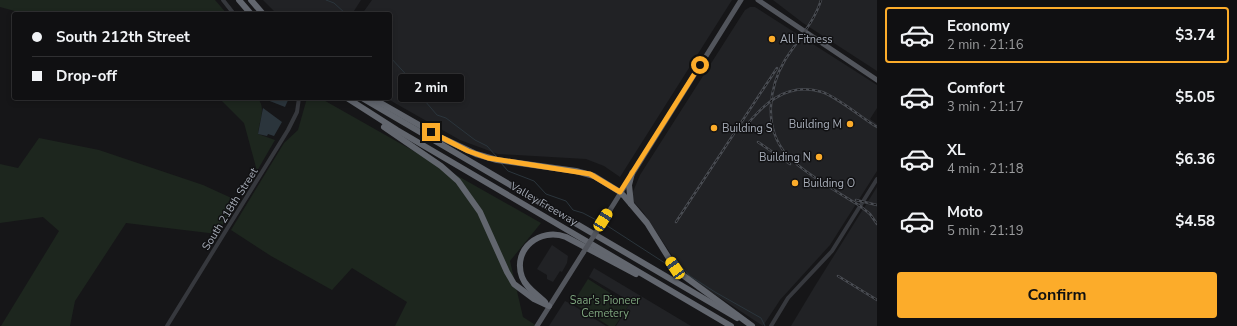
<!DOCTYPE html>
<meta charset="utf-8">
<style>
:root{--surface:#101012;--page:#19191b;--text:#f1f3f6;--muted:#9c9d9f;--line:#303032;--accent:#fcac2a}
body{margin:0;font-family:"Nunito Sans",sans-serif;background:var(--page);color:var(--text);height:100vh;display:flex;flex-direction:column;font-size:15px;white-space:nowrap}
*{box-sizing:border-box;margin:0}
p{font-size:13px;color:var(--muted)}
.icon{flex:none;width:22px;height:22px;fill:none;stroke:currentColor;stroke-width:2;stroke-linecap:round;stroke-linejoin:round}
.map{position:relative;flex:1;overflow:hidden}
.side{display:flex;flex-direction:column;background:var(--surface);width:360px}
.side>*{flex:none}
.guide{position:absolute;left:12px;top:12px;width:380px;height:88px;border-radius:4px;box-shadow:0 2px 6px #0003,0 0 0 1px var(--line);display:grid;align-content:center;height:88px;padding:0 20px;background:var(--surface)}
.end{position:absolute;width:18px;height:18px;margin:-9px;border:5px solid #fcac2a;background:#111;box-shadow:0 0 0 2px #111}
.from{border-radius:50%}
.bubble{position:absolute;height:28px;border-radius:4px;background:var(--surface);box-shadow:0 2px 6px #0003,0 0 0 1px var(--line);font-size:13px;font-weight:700;line-height:28px;text-align:center}
.car{position:absolute;width:12px;height:24px;margin:-12px -6px;border-radius:5px;box-shadow:0 0 3px 1px #0007;background:linear-gradient(#f5c518 24%,#345 0 40%,#f5c518 0 76%,#345 0 86%,#f5c518 0)}
.guide b{display:flex;align-items:center;gap:14px;height:38px;font-size:15px}
.guide b+b{border-top:1px solid var(--line)}
.guide i{width:10px;height:10px;background:var(--text)}
ul{padding:7px 0 0;list-style:none}
li{display:flex;align-items:center;gap:12px;height:56px;margin:0 8px 6px;padding:0 12px;border:2px solid transparent;border-radius:4px}
li div{flex:1}
li b{display:block;font-size:15px}
li em{font-style:normal;font-weight:700}
li.on{border-color:var(--accent)}
li>.icon{width:36px;height:36px;stroke-width:1.5}
.primary-button{display:flex;gap:8px;margin-top:auto;padding:8px 20px}
.primary-button a{flex:1;height:46px;border-radius:4px;background:var(--accent);color:#111;font-size:16px;font-weight:700;line-height:46px;text-align:center}
main{display:flex;flex:1;min-height:0}
.map>svg:first-child{display:block}
</style>
<main>
<div class="map">
<svg width="877" height="326" viewBox="0 0 877 326">
<rect width="100%" height="100%" fill="#161618"/>
<g fill="#212225">
<path d="M263,0H361L352,14H277Z"/>
<path d="M372,0H732L620,177L604,166L586,159L498,154L460,140L386,98H390V14H362Z"/>
<path d="M773,0H877V71L803,23Z"/>
<path d="M750,7H755L877,85V108L870,119L877,124V171L830,245L780,300L763,326L690,278L677,263L643,212L633,201L632,194L640,175L745,10Z"/>
<path d="M877,187V326H791L815,286Z"/>
<path d="M552,245L568,256L567,263L562,272L560,271L553,282L547,279V275L537,269Z"/>
<path d="M594,268L691,326H616L631,302L589,277Z"/>
<path d="M565,301L571,304L606,326H549Z"/>
</g>
<g fill="#1d261e">
<path d="M0,0H215L227,14H26L0,7Z"/>
<path d="M219,98H257C267,107 259,121 258,134L275,140L257,171L244,123Z"/>
<path d="M307,98H320L541,223L510,261L523,317L537,326H395L407,302L352,268L332,290L271,256L231,230L284,143L298,130Z"/>
<path d="M39,138L99,150L203,185L238,201L217,234L126,223L75,301L70,326H1L59,231L43,217L0,223V164L18,168Z"/>
<path d="M588,279L629,305L615,326H609L573,303Z"/>
</g>
<g fill="#2b353c">
<path d="M262,98H289L285,107Z"/>
<path d="M263,108L282,122L274,136L268,134L267,136L258,134Z"/>
</g>
<g fill="none" stroke-linecap="round" stroke-linejoin="round">
<g stroke="#2b353c" stroke-width="1">
<path d="M326,0L334,3L346,14"/>
<path d="M390,57L413,82"/>
<path d="M419,90L425,101L437,115L446,118L475,140L487,146L497,157"/>
<path d="M501,163L508,171L534,181L546,194L566,201L573,210L583,213L600,222"/>
<path d="M603,223L671,267"/>
<path d="M682,267L690,276L715,292L761,318L765,326"/>
</g>
<g stroke="#36383d" stroke-width="4">
<path d="M223,0L234,14"/>
<path d="M167,326L288,130L297,112L299,98"/>
<path d="M771,326L788,298L832,251L877,179"/>
</g>
<g stroke="#52555c" stroke-width="5">
<path d="M758,0L877,80"/>
<path d="M610,210L741,0"/>
<path d="M537,326L583,253"/>
</g>
<g stroke="#62666e" stroke-width="6">
<path d="M239,0L251,14"/>
<path d="M251,0L263,14"/>
<path d="M347,98L397,130L731,326"/>
<path d="M362,98L737,318"/>
<path d="M372,98L442,138L476,154L497,160L576,171L594,176L620,192L625,197L647,223L675,268L684,276L752,326"/>
<path d="M384,127L441,166L458,181L480,212L507,272L514,284L534,299L549,306"/>
<path d="M631,204L629,185L632,173"/>
<path d="M545,302C537,294 526,288 522,277C512,249 540,227 566,237L636,274"/>
</g>
<g stroke="#494c52" stroke-width="2.5">
<g id="rail">
<path d="M821,0C815,21 797,41 785,60C769,87 763,127 786,154C801,171 839,193 860,206L870,214L877,224"/>
<path d="M741,132C761,106 785,81 822,92C837,97 862,118 877,127"/>
<path d="M758,142L790,164"/>
<path d="M856,200L877,205"/>
<path d="M676,222L777,68"/>
<path d="M838,276L877,300"/>
</g>
</g>
<use href="#rail" stroke="#111113" stroke-width="1" stroke-dasharray="3" stroke-linecap="butt"/>
<path stroke="#52555c" stroke-width="5" d="M583,253L610,210"/>
</g>
<g fill="none" stroke-linecap="round" stroke-linejoin="round">
<path stroke="#fcac2a" stroke-width="5" d="M431,132L468,151L488,158L590,174L620,192L700,65"/>
</g>
<g fill="#fcac2a" stroke="#111113" stroke-width="1.5">
<circle cx="772" cy="39" r="4"/>
<circle cx="850" cy="124" r="4"/>
<circle cx="714" cy="128" r="4"/>
<circle cx="819" cy="157" r="4"/>
<circle cx="795" cy="183" r="4"/>
</g>
<g text-anchor="middle" dominant-baseline="central" stroke-width="3" stroke-linejoin="round" paint-order="stroke">
<g font-size="11" fill="#a7adb8" stroke="#111113" text-anchor="start">
<text x="780" y="39">All Fitness</text>
<text x="842" y="124" text-anchor="end">Building M</text>
<text x="722" y="128">Building S</text>
<text x="811" y="157" text-anchor="end">Building N</text>
<text x="803" y="183">Building O</text>
</g>
<g font-size="11" fill="#a7adb8" stroke="#111113">
<text transform="translate(544 204) rotate(30)">Valley Freeway</text>
<text transform="translate(230 209) rotate(-58)">South 218th Street</text>
</g>
<g font-size="11" fill="#7da47d" stroke="#111113">
<text x="605" y="300">Saar's Pioneer<tspan x="605" dy="13">Cemetery</tspan></text>
</g>
</g>
</svg>
<i class="end from" style="left:700px;top:65px"></i>
<i class="end" style="left:431px;top:132px"></i>
<div class="bubble" style="left:398px;top:74px;width:66px">2 min</div>
<i class="car" style="left:603px;top:220px;rotate:32deg"></i>
<i class="car" style="left:675px;top:268px;rotate:326deg"></i>
<div class="guide">
<b><i class="from"></i>South 212th Street</b>
<b><i></i>Drop-off</b>
</div>
</div>
<section class="side">
<ul>
<li class="on"><svg class="icon" aria-label="car" viewBox="0 0 24 24"><path d="M5 17H2v-5l4-1 3-4h7l3 4 3 1v5h-3M9 17h6M6 11h13"/><circle cx="7" cy="17" r="2"/><circle cx="17" cy="17" r="2"/></svg><div><b>Economy</b><p>2 min · 21:16</p></div><em>$3.74</em></li>
<li><svg class="icon" aria-label="car" viewBox="0 0 24 24"><path d="M5 17H2v-5l4-1 3-4h7l3 4 3 1v5h-3M9 17h6M6 11h13"/><circle cx="7" cy="17" r="2"/><circle cx="17" cy="17" r="2"/></svg><div><b>Comfort</b><p>3 min · 21:17</p></div><em>$5.05</em></li>
<li><svg class="icon" aria-label="car" viewBox="0 0 24 24"><path d="M5 17H2v-5l4-1 3-4h7l3 4 3 1v5h-3M9 17h6M6 11h13"/><circle cx="7" cy="17" r="2"/><circle cx="17" cy="17" r="2"/></svg><div><b>XL</b><p>4 min · 21:18</p></div><em>$6.36</em></li>
<li><svg class="icon" aria-label="car" viewBox="0 0 24 24"><path d="M5 17H2v-5l4-1 3-4h7l3 4 3 1v5h-3M9 17h6M6 11h13"/><circle cx="7" cy="17" r="2"/><circle cx="17" cy="17" r="2"/></svg><div><b>Moto</b><p>5 min · 21:19</p></div><em>$4.58</em></li>
</ul>
<div class="primary-button"><a>Confirm</a></div>
</section>
</main>
